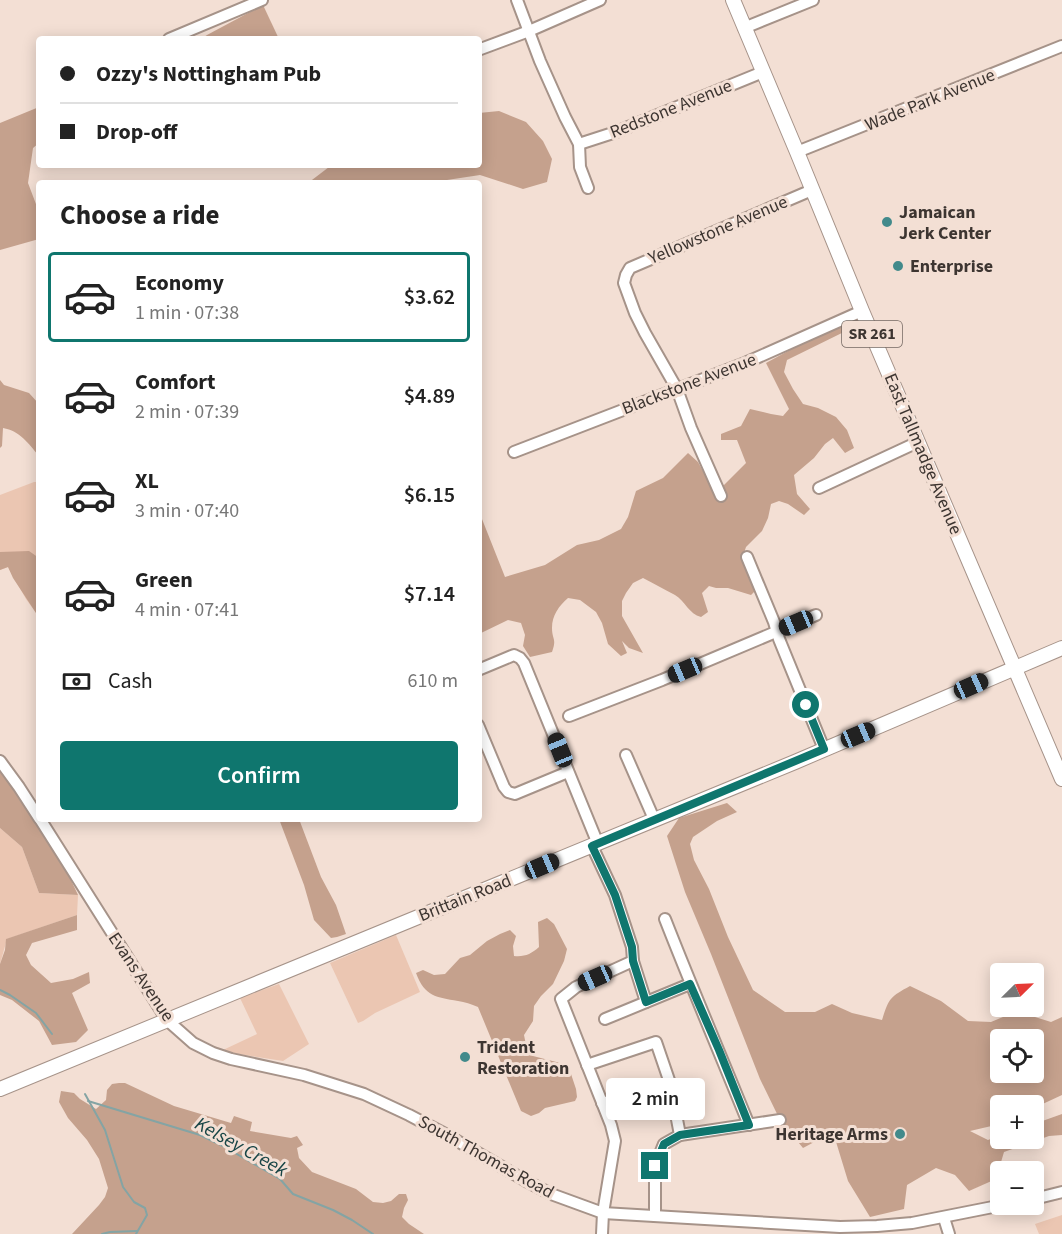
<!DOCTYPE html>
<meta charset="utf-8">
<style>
:root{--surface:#fff;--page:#f2f2f2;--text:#222;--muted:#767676;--line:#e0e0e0;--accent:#0f766e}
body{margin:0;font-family:"Source Sans 3",sans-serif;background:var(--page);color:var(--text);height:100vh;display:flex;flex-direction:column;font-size:22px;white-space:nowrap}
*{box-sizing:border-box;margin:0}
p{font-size:20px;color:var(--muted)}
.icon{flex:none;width:33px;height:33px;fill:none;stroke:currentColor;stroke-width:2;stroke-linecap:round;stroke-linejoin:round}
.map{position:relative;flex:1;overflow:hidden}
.sheet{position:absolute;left:36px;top:180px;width:446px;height:642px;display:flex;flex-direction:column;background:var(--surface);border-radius:6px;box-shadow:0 3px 15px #0003}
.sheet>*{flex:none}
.banner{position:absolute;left:36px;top:36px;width:446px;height:132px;border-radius:6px;box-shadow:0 3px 15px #0003;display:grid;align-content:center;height:132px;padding:0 24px;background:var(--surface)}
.needle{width:39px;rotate:66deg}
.buttons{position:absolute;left:990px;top:963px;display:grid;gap:12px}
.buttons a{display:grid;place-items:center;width:54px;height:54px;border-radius:6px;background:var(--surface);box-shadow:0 3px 15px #0003;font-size:30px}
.end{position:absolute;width:27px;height:27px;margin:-14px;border:8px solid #0f766e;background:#fff;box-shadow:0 0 0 3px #fff}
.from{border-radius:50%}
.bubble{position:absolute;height:42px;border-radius:6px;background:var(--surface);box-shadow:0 3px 15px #0003;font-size:20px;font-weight:600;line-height:42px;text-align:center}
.car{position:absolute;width:18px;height:36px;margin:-18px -9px;border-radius:8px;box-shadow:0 0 4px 2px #0007;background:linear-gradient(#222 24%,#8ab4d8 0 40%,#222 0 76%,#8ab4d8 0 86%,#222 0)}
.banner b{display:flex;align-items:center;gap:21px;height:57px;font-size:22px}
.banner b+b{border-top:2px solid var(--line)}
.banner i{width:15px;height:15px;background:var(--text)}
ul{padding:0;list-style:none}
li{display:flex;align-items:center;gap:18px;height:90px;margin:0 12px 9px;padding:0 12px;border:3px solid transparent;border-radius:6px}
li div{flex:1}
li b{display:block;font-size:22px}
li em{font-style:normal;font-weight:600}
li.selected{border-color:var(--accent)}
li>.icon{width:54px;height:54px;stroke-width:1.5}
h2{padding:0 24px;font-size:27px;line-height:72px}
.pay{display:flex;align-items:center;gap:15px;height:66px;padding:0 24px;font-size:22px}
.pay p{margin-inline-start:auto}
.primary-button{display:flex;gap:12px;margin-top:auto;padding:12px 24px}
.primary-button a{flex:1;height:69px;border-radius:6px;background:var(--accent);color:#fff;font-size:24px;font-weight:600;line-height:69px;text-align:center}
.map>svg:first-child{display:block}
</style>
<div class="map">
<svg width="1062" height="1234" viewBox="0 0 1062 1234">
<rect width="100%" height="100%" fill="#f3dfd4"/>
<g fill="#ebc6b2">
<path d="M34,482H39V617L26,599L8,567L0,570V495Z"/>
<path d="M0,828L22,847L39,893L78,895L77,915L7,939L0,964Z"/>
<path d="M396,935L420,992L375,1013L363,1021L358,1023L330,963Z"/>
<path d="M279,984L309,1044L283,1061L232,1053L223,1050L257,1034L240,998Z"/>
<path d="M1062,1215V1234H1039L1035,1224Z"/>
</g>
<g fill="#c5a18d" fill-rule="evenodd">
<path d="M263,5L279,39H201L207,35Z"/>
<path d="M39,107V143L33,148L28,183L39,212V239L0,250V123Z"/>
<path d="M499,111L526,122L543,141L552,159L547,182L523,189L480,175L447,180L424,181L414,183H308L329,167V165H478L479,113Z"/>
<path d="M834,326L850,329L787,360L784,372L793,389L803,404L818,408L836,417L847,430L854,448L845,453L833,438L825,444L814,458L794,475L797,494L810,509L804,515L788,504L779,501L771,504L768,518L762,531L746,547L743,556L756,590L751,595L728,588H716L709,586L702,593L708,612L701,617C689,614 685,601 675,595C664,589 654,584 643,578L633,583L626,593L622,601V616L643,653L629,648L622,641L627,653L621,656L608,644L602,623L596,612L580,600L568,598C559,606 552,615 552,628C552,640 557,638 552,652L530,657L523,646L525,635L521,623L508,620L479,634L478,509L505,577L545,565L577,545L599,540L621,529L628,517L636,491L663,478L688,453L698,462L714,492L721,488L746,463L737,440H721V434L741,426L750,409L771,414L783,416L789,409L766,363Z"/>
<path d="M0,380L4,385L29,393L39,404V456C28,443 20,431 3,428L2,446L0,448Z"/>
<path d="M29,551L39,558V614L36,613L13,578L8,567L0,570V552Z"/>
<path d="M0,770C31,808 58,850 78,895L39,893L22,847L0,828Z"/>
<path d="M727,803L737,812L717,821L693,837L690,844L694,860L709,889L728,937L753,990L785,1012H815L832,1004L852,1013L882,1020C889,998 890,997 910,986L941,1001L968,1021L991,1022L1022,1009L1035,1017L1051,1022L1062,1017V1095L1034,1108V1106H1000V1124L970,1131L988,1140L1000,1135V1138H1034V1124L1062,1114V1135L1049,1136L1004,1152L996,1179L969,1191L955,1175L936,1168L907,1185L904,1209L870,1217L848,1181L833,1132L803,1148L780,1120L760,1079L711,954L685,892L667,836L679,818ZM1000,1040H1034V1072H1000Z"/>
<path d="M279,819H299L321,877L336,905L346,934L337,937L331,938L314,920L304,885Z"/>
<path d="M77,915V930L32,943L26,955L31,965L51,983L73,979L89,972L90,983L72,993L88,1030L76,1042L52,1045L39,1021L12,1000L0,995V964L5,950L6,939Z"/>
<path d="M547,918L554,924L567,949L564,961L553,984L541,996L534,1006L533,1021L524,1035L526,1045L533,1056L568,1065L576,1089L577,1097L575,1101L545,1108L539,1113L531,1116L521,1111L478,1007C471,1004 465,1002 458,1001C436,997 425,997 416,973L423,970L434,975L445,974L460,958L470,955L487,941L500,934L510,930L516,936L513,946L514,956C525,957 531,954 539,947L538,922Z"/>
<path d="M119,1083H125L174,1106L231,1123L234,1116L252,1122L250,1131L291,1138L297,1136L303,1145L297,1148L299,1158L312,1172L356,1189L373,1202L383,1203L391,1201L399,1194H406L408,1200L404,1208L402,1217L409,1224L424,1234H72L99,1205L105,1197L108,1188L99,1159L87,1140L68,1118L59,1102L61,1091L74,1093L80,1099L96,1109L106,1100L107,1090L112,1084Z"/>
</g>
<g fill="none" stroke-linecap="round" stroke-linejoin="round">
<g stroke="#84a4a4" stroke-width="2">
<path d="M0,990L10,995L36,1013L52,1034"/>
<path d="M85,1094L105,1130L123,1187L134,1202L145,1208L147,1215L136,1234"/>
<path d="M88,1101L200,1135L223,1146L280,1179L293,1194L333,1210L352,1220L373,1234"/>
<path d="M102,1234L110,1232L137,1231"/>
</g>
<g stroke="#a69389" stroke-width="14">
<g id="minor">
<path d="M517,0L540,61L565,117L579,144L580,167L588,188"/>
<path d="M744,28L813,0"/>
<path d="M169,39L262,0"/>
<path d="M478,50L529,31L600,0"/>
<path d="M579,144L616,132L763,72"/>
<path d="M797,152L1062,46"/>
<path d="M514,452L745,363L862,311"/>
<path d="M819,488L918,442"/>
<path d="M721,496L691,428L677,389L645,333L635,313L624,283L626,275L630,268L812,190"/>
<path d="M747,557L774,622L779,639L824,749"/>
<path d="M478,670L514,655L520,658L524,663L598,844"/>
<path d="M569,716L662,680L816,615"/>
<path d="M478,725L504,787L508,792L515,794L568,772"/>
<path d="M626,755L654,819"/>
<path d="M0,761L19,787L39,818"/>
<path d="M40,819L167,1020L193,1043L213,1053L231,1059L304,1075L364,1094L409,1115L447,1135L526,1181L551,1194L603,1213L840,1227L877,1226L912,1223L1008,1204"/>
<path d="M592,846L615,895L632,947L633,961L646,1002"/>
<path d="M665,919C692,988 721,1056 749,1125"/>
<path d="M605,1019L690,984"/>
<path d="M587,1065L656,1042L670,1083L680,1135"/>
<path d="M602,1103L670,1083"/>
<path d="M1034,1199L1062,1192"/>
<path d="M655,1216V1166L664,1144L680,1135L780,1120"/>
<path d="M944,1218L949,1234"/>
<path d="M602,1234L603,1213L615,1141L611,1125L561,999L576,987L633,961"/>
</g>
</g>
<g stroke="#a69389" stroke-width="16">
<g id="major">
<path d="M733,0L797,152L862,311L1062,779"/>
<path d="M0,1089L795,762L1062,648"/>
</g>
</g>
<use href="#minor" stroke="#fff" stroke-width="10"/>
<use href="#major" stroke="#fff" stroke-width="14"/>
</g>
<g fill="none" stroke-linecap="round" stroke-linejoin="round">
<path stroke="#0f766e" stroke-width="8" d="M655,1166L664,1144L680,1135L749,1125L719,1050L690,984L646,1002L633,961L632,947L615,895L592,846L824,749L806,705"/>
</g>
<g fill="#428a8b" stroke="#f3dfd4" stroke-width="2">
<circle cx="887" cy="222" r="6"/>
<circle cx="898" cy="266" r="6"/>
<circle cx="465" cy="1057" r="6"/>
<circle cx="900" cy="1134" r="6"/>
</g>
<g text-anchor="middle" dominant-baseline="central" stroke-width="6" stroke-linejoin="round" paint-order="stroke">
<rect fill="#f3dfd4" stroke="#746862" stroke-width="1.5" x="842" y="321" width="60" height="26" rx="4.5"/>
<g font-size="16" font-weight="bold" fill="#3d3531">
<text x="872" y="334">SR 261</text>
</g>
<g font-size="18" fill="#3d3531" stroke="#f3dfd4">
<text transform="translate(930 100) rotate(-22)">Wade Park Avenue</text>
<text transform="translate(671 109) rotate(-22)">Redstone Avenue</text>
<text transform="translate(718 230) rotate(-23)">Yellowstone Avenue</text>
<text transform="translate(689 384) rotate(-21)">Blackstone Avenue</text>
<text transform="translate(923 454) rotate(67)">East Tallmadge Avenue</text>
<text transform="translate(465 898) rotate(-22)">Brittain Road</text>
<text transform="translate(141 977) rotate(56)">Evans Avenue</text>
<text transform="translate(486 1157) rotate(29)">South Thomas Road</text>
</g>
<g font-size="18" font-weight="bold" fill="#3d3531" stroke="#f3dfd4" text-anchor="start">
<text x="899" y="212">Jamaican<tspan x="899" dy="21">Jerk Center</tspan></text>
<text x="910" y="266">Enterprise</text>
<text x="477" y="1047">Trident<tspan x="477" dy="21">Restoration</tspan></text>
<text x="888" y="1134" text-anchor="end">Heritage Arms</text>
</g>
<g font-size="20" font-style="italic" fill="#184546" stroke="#f3dfd4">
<text transform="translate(241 1147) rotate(29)">Kelsey Creek</text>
</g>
</g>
</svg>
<div class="buttons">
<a><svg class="needle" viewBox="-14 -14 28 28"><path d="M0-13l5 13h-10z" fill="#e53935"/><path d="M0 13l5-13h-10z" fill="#767676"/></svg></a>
<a><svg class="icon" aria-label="locate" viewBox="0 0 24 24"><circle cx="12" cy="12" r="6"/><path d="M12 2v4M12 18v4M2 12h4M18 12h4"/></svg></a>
<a>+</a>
<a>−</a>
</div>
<i class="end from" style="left:806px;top:705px"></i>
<i class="end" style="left:655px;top:1166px"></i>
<div class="bubble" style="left:606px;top:1078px;width:99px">2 min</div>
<i class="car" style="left:796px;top:623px;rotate:247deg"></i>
<i class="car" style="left:685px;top:670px;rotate:247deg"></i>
<i class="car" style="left:971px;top:686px;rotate:66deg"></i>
<i class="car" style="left:858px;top:735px;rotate:67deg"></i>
<i class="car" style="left:560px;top:750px;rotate:338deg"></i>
<i class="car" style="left:542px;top:866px;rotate:67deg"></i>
<i class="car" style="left:595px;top:978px;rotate:246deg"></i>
<div class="banner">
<b><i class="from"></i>Ozzy's Nottingham Pub</b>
<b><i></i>Drop-off</b>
</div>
<section class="sheet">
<h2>Choose a ride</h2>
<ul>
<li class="selected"><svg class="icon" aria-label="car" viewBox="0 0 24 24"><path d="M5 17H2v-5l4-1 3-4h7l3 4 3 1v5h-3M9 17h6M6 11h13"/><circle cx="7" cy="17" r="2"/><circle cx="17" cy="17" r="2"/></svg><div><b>Economy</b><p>1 min · 07:38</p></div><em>$3.62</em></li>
<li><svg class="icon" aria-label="car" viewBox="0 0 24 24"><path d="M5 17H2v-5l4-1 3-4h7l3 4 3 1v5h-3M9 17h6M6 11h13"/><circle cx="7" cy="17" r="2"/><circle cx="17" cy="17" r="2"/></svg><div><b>Comfort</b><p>2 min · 07:39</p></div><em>$4.89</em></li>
<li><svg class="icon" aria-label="car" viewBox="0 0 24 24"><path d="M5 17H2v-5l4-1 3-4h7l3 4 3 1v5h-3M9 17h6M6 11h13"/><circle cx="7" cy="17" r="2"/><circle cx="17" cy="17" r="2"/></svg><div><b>XL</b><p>3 min · 07:40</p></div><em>$6.15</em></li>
<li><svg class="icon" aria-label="car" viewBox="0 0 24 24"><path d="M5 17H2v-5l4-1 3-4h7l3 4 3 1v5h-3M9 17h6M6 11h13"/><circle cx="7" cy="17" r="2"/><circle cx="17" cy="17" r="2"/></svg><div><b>Green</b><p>4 min · 07:41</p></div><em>$7.14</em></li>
</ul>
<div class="pay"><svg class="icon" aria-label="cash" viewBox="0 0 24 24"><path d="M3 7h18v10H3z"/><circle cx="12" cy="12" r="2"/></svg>Cash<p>610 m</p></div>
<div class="primary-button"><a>Confirm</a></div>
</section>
</div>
